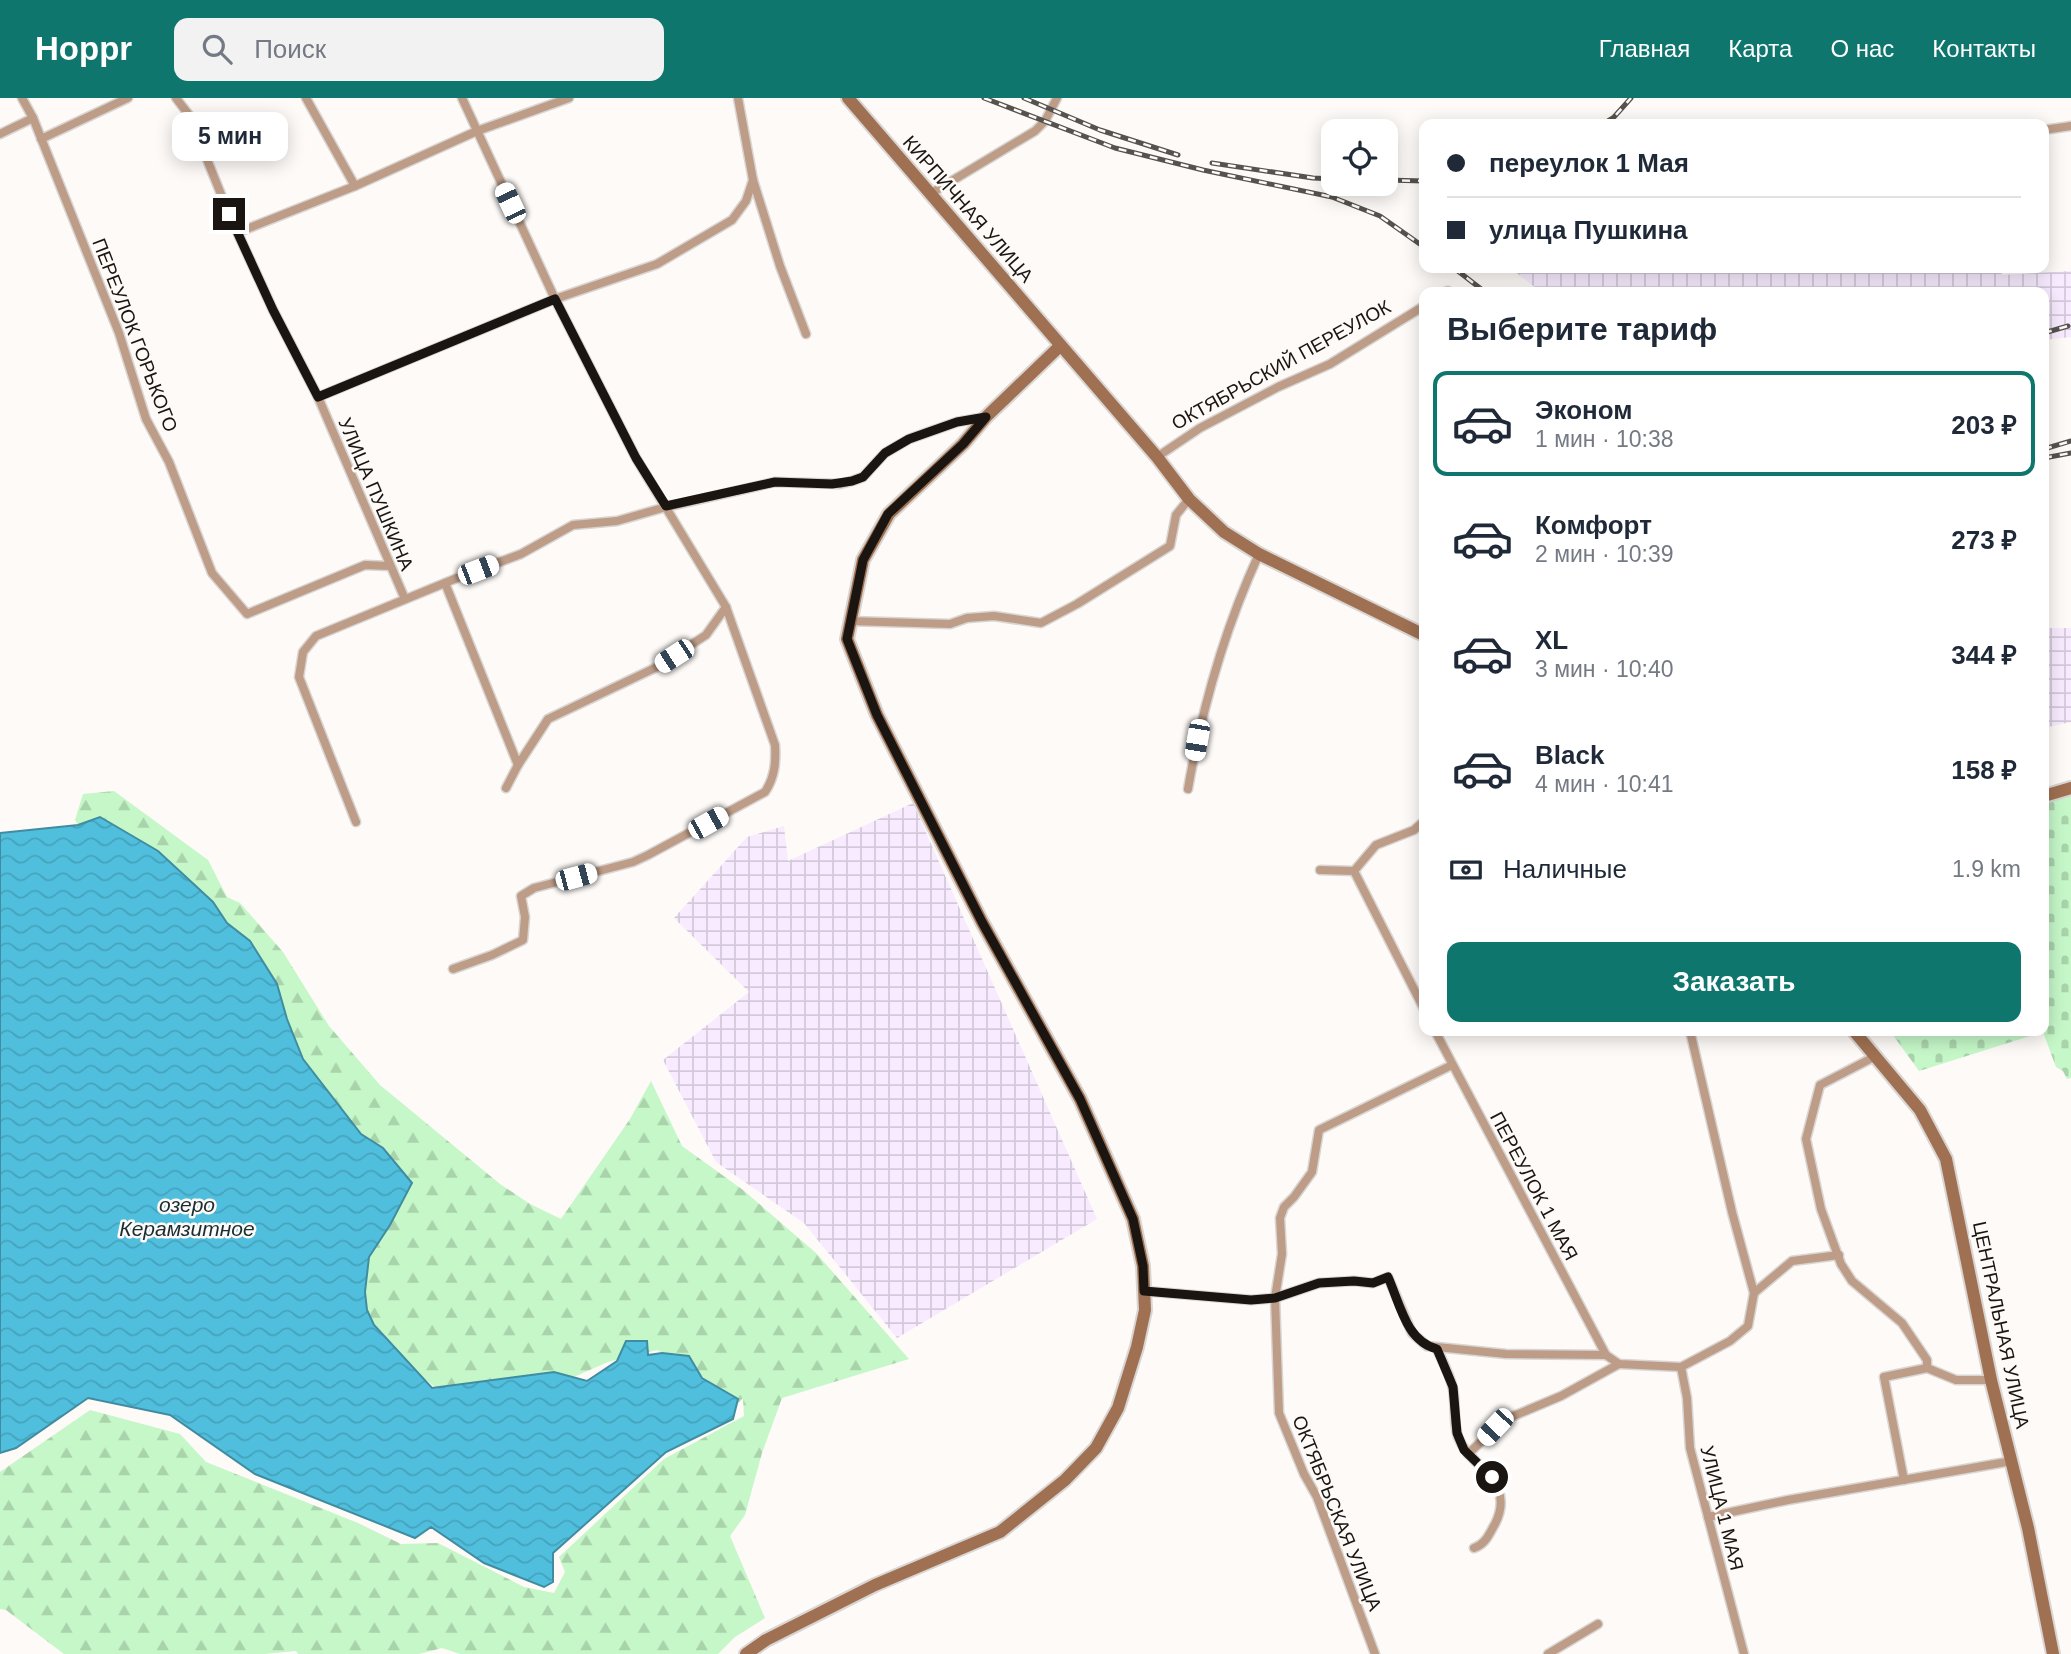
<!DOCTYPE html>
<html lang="ru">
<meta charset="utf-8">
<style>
:root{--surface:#fff;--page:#f2f2f3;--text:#1f2937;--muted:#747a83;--line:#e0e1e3;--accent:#0f766e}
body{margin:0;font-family:Arial,sans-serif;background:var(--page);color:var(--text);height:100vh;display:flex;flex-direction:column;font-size:26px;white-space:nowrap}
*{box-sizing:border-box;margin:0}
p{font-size:23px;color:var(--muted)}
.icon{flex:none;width:38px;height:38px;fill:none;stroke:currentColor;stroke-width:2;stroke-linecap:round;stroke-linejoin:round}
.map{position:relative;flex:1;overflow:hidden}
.sheet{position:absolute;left:1419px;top:189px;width:630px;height:749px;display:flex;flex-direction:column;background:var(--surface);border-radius:14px;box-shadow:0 4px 18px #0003}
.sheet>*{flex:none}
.banner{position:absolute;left:1419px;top:21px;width:630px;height:154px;border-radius:14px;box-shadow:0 4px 18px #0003;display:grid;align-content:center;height:154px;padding:0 28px;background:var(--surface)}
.tools{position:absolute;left:1321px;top:21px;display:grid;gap:14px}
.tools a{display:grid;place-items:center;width:77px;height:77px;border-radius:14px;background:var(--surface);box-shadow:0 4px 18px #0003;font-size:35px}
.end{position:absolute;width:32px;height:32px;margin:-16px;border:9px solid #1a1511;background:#fff;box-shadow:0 0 0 4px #fff}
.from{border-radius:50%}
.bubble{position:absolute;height:49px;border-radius:14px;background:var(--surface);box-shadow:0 4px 18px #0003;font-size:23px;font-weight:600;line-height:49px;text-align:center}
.car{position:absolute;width:21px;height:42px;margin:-21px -10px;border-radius:9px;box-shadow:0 0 5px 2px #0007;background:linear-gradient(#fff 24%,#345 0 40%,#fff 0 76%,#345 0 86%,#fff 0)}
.banner b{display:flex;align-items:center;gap:24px;height:66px;font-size:26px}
.banner b+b{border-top:2px solid var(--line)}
.banner i{width:18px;height:18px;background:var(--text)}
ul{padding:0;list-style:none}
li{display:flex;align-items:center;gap:21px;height:105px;margin:0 14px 10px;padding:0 14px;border:4px solid transparent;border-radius:14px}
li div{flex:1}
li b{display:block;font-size:26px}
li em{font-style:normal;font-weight:600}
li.on{border-color:var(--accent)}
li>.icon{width:63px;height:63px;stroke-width:1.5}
h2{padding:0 28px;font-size:32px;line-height:84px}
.pay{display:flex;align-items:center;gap:18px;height:77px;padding:0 28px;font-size:26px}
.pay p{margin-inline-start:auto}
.button{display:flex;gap:14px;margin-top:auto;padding:14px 28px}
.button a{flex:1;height:80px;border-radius:14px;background:var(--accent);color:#fff;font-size:28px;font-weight:600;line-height:80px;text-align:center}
header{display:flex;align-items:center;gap:42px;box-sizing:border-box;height:98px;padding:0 35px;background:var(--accent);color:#fff}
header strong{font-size:33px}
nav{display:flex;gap:38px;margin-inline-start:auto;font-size:24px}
.search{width:490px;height:63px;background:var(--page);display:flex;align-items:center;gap:18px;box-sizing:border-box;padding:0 24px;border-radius:14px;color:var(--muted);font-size:26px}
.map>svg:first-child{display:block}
</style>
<header>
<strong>Hoppr</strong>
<div class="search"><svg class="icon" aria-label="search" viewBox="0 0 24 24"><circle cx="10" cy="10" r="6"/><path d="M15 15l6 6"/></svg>Поиск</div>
<nav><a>Главная</a><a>Карта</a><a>О нас</a><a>Контакты</a></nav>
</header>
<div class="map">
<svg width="2071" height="1556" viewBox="0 0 2071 1556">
<defs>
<pattern id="industrial-grid" width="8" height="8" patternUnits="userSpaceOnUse" patternTransform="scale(1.75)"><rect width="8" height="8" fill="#f8ebff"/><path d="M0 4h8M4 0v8" fill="none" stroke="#d4c9da"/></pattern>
<pattern id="forest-firs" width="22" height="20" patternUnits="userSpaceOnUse" patternTransform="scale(1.75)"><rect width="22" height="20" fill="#c5f7c8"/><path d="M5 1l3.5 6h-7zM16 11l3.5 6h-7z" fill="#a9d3ab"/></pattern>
<pattern id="cemetery-stones" width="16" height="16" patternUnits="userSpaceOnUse" patternTransform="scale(1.75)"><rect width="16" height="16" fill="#c5f7c8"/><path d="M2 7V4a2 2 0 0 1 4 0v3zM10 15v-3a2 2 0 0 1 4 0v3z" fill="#a9d3ab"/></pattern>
<pattern id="water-waves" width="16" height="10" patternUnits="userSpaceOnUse" patternTransform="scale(1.75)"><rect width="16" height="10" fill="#50bfde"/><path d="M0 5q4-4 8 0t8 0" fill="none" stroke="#45a3bd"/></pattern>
</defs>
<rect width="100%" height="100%" fill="#fdfaf7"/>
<g fill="url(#industrial-grid)">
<path d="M1514,170H2000L2002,177L2071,173V239L2044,242V194H1541L1514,173Z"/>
<path d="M2044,530H2071V624L2044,630Z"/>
<path d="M913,705L1097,1121L897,1240L804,1125L716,1064L663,962L749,894L674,820L747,739L784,728L788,763Z"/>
</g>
<path fill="url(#forest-firs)" d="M114,693L208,762L227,799L240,805L283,854L329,928L380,987L500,1086L530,1106L561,1121L630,1021L651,983L682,1048L743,1092L816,1155L909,1261L782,1300L762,1355L745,1417L730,1438L765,1520L735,1539L718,1556H460L442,1550L419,1556H298L296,1553L264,1556H64L6,1512L0,1511V1374L90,1312L180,1336L206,1364L358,1425L401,1446L438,1445L524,1489L554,1495L565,1474L559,1459L664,1361L744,1318L743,1300L730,1313L712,1286L686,1266L657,1252L608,1264L544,1292L443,1295L408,1268L374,1227L367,1212L365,1194L369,1159L390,1127L412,1085L383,1050L361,1036L303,961L287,921L277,886L250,843L227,825L213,804L100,719L78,727L75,722L83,696Z"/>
<path fill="url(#cemetery-stones)" d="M2071,696V980L2067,981L2063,973L2056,969L2043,934L1919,973L1890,933H2044V705Z"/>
<path fill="url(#water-waves)" stroke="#408ca0" stroke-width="2" d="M100,719L158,753L213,804L227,825L250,843L277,886L287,921L303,961L361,1036L383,1050L412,1085L390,1127L369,1159L365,1194L367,1212L374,1227L432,1290L554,1274L587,1283L617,1263L626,1243H647L648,1257L662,1255L689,1258L702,1280L738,1301L733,1321L666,1354L553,1455V1484L544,1489L484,1465L431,1429L415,1440L255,1376L170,1317L88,1300L16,1350L0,1355V735L78,727Z"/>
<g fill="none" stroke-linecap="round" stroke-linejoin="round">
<g stroke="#d9d5d2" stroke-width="11">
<g id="street">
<path d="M22,0L33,20L119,235L146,321L169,364L212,475L247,516L365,467L389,468"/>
<path d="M176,0L189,17L229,116L273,212L318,299L405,501"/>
<path d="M306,0L355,88"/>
<path d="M738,0L753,82L780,168L806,236"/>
<path d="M2044,32L2071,28"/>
<path d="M0,36L33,20"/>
<path d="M41,41L128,0"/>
<path d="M930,96L1035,33L1045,23L1057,0"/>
<path d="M239,134L355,88L477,33L569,0"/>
<path d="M1445,194L1448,193"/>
<path d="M318,299L555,201L657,166L732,122L746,103L753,82"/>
<path d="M1157,359L1200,330L1278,289L1330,266L1424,208"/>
<path d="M445,485L518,667L506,690"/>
<path d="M849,523L950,526L967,520L994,518L1041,525L1077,506L1170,448L1176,417L1189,401"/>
<path d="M518,667L548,621L657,569L706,537L726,509"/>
<path d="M1188,691C1202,610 1225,530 1259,456"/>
<path d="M356,724L299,579L303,554L316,538L457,480L521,456L573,427L617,423L666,409L775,384L840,386L852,383L863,379L885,355L909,341L957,324L986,319"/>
<path d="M1320,772L1354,773L1376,747L1414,732L1424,723"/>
<path d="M1354,773L1424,911"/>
<path d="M453,871L492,857L523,842L525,819L521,798L534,790L633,764L648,757L765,694C775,679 776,664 775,647L726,509L636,360L555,201L462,0"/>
<path d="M1435,933L1606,1257"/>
<path d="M1690,933L1732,1114L1754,1195"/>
<path d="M1876,958L1820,987L1806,1041L1821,1111L1841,1166L1852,1183L1902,1225L1927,1262V1270"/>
<path d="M1144,1193L1251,1202L1275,1200L1319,1185L1354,1183L1373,1185L1388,1179L1412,1235L1427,1248L1506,1256L1606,1257L1619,1266L1681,1269L1730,1243L1748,1228L1754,1195L1792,1163L1839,1157"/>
<path d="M1437,1251C1443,1264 1450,1277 1453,1291C1456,1307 1453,1324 1458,1339C1470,1370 1517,1382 1495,1426C1489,1436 1486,1446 1474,1450"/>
<path d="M1681,1269L1687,1300L1690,1350L1744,1556"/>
<path d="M1468,1356L1504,1322L1561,1298L1619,1266"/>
<path d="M1904,1382L1884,1279L1927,1270L1956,1282H1991"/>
<path d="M1708,1419L1788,1402L2012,1363"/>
<path d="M1375,1556L1317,1399L1304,1376L1279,1315L1275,1200L1282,1156L1280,1120L1284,1109L1294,1099L1312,1074L1319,1032L1452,967"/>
<path d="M1548,1556L1598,1526"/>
</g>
</g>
<g stroke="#d9d5d2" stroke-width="16">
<g id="secondary">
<path d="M848,0L1157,359L1189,401L1224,434L1259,456L1424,537"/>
<path d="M2044,698L2071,690"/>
<path d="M1854,933L1920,1012L1946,1061L1991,1282L2028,1430L2053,1556"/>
<path d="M746,1556L766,1542L875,1487L1000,1434L1065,1382L1096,1350L1118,1310L1137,1249L1145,1212L1143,1168L1133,1121L1080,1001L982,824L877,617L847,541L863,462L889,416L963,346L986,319L1060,248"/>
</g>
</g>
<use href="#street" stroke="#be9d88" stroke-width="8"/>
<use href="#secondary" stroke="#9f7051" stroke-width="12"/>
<g stroke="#56524e" stroke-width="5">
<g id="rail">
<path d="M984,0L1115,50L1203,72L1332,99L1380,118L1424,149"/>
<path d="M1024,0L1100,32L1178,57"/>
<path d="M1603,26L1614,19L1631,0"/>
<path d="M1212,65L1313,80L1334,81"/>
<path d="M1386,82L1424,83"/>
<path d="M1454,170L1485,194"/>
<path d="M2044,235L2068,228"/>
<path d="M2044,351L2071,343"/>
<path d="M2044,360L2071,355"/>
</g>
</g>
<use href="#rail" stroke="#fdfaf7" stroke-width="2.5" stroke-dasharray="8" stroke-linecap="butt"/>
</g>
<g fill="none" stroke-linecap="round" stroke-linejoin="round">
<path stroke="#1a1511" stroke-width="9" d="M229,116L273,212L318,299L555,201L636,360L666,408L775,384L832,386L852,383L863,379L885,355L909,341L957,324L986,319L963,346L888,416L863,462L847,541L877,617L982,824L1080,1001L1133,1121L1143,1168L1144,1193L1251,1202L1275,1200L1319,1185L1354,1183L1373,1185L1388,1179C1400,1206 1406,1243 1437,1251L1453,1289L1457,1335L1464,1352L1492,1379"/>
</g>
<g text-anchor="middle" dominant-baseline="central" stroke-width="5" stroke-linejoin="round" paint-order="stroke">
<g font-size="19" fill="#1a1511" stroke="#fdfaf7">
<text transform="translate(968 111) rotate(49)">КИРПИЧНАЯ УЛИЦА</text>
<text transform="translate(135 237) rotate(69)">ПЕРЕУЛОК ГОРЬКОГО</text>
<text transform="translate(1281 267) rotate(-29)">ОКТЯБРЬСКИЙ ПЕРЕУЛОК</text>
<text transform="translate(376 396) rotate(67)">УЛИЦА ПУШКИНА</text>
<text transform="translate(1534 1088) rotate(62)">ПЕРЕУЛОК 1 МАЯ</text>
<text transform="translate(2001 1227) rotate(78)">ЦЕНТРАЛЬНАЯ УЛИЦА</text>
<text transform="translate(1722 1410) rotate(76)">УЛИЦА 1 МАЯ</text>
<text transform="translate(1337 1415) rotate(68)">ОКТЯБРЬСКАЯ УЛИЦА</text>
</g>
<g font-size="21" font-style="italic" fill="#192d33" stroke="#fdfaf7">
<text x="187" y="1106">озеро<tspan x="187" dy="24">Керамзитное</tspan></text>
</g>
</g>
</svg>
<div class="tools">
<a><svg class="icon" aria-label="locate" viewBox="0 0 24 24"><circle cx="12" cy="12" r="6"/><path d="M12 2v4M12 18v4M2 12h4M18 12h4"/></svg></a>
</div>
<i class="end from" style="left:1492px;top:1379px"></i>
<i class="end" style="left:229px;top:116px"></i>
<div class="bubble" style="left:172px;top:14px;width:116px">5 мин</div>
<i class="car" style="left:510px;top:105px;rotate:335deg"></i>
<i class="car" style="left:478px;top:472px;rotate:69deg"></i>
<i class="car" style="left:674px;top:558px;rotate:237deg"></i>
<i class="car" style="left:1197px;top:642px;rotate:190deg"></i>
<i class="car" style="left:708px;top:725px;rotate:61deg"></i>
<i class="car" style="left:576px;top:779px;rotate:75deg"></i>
<i class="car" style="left:1495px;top:1329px;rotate:223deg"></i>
<div class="banner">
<b><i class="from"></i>переулок 1 Мая</b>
<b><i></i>улица Пушкина</b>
</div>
<section class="sheet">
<h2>Выберите тариф</h2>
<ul>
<li class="on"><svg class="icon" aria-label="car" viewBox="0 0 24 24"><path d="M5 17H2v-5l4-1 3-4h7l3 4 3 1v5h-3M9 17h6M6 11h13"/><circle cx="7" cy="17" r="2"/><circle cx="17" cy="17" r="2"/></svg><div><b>Эконом</b><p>1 мин · 10:38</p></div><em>203 ₽</em></li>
<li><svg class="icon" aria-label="car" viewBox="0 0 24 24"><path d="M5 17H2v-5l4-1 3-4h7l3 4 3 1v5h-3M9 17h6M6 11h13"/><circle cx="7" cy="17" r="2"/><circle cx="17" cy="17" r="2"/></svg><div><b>Комфорт</b><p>2 мин · 10:39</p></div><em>273 ₽</em></li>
<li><svg class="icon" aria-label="car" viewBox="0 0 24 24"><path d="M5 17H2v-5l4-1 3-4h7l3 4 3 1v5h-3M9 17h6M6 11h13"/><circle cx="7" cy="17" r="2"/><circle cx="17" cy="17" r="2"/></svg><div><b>XL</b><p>3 мин · 10:40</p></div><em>344 ₽</em></li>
<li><svg class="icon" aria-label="car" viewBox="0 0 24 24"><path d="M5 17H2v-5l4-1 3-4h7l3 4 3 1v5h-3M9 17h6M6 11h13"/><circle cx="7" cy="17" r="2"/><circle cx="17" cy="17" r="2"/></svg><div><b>Black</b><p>4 мин · 10:41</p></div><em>158 ₽</em></li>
</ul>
<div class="pay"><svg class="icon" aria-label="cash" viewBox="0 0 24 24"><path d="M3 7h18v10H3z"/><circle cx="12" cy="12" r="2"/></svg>Наличные<p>1.9 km</p></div>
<div class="button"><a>Заказать</a></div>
</section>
</div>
